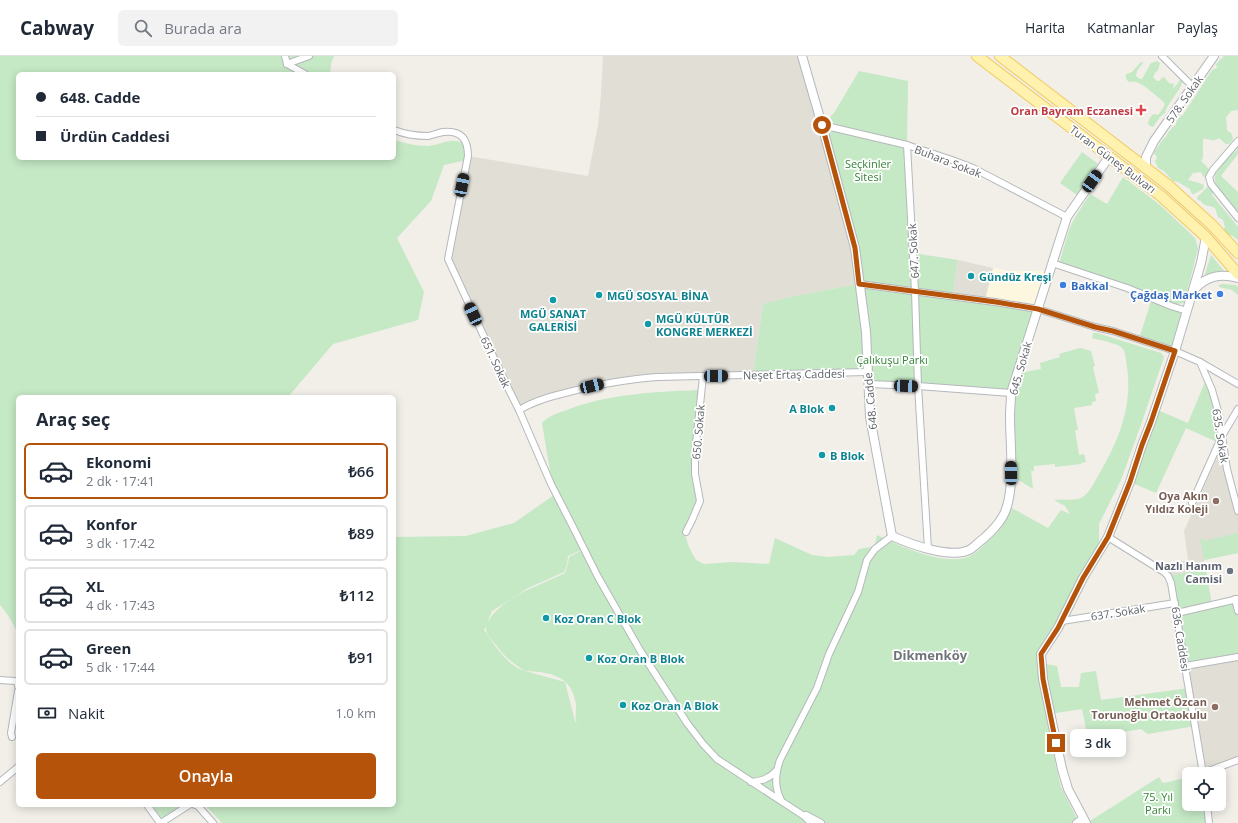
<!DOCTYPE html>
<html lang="tr">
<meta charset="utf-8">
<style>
:root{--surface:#fff;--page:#f2f2f3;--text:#1f2937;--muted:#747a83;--line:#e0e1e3;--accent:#b45309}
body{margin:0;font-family:"Open Sans",sans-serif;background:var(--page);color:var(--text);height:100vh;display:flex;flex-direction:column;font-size:15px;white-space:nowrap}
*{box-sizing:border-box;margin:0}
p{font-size:13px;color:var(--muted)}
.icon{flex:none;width:22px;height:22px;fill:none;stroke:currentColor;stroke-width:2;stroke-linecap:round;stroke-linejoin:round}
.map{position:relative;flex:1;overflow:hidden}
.side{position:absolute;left:16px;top:339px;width:380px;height:412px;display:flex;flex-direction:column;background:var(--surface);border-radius:6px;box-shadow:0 2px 10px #0003}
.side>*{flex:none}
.hud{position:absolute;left:16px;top:16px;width:380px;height:88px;border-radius:6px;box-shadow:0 2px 10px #0003;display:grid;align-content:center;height:88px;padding:0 20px;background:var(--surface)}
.tools{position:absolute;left:1182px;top:711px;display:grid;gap:8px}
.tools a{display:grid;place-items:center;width:44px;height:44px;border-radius:6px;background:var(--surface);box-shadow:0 2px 10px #0003;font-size:20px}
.end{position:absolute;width:18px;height:18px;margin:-9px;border:5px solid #b45309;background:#fff;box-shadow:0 0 0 2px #fff}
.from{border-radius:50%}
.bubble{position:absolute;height:28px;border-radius:6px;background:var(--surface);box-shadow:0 2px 10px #0003;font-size:13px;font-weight:600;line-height:28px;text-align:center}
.car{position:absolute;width:12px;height:24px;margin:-12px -6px;border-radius:5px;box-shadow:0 0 3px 1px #0007;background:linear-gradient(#222 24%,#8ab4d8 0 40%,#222 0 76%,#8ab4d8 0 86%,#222 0)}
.hud b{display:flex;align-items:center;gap:14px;height:38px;font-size:15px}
.hud b+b{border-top:1px solid var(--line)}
.hud i{width:10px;height:10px;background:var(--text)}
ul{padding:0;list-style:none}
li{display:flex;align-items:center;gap:12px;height:56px;margin:0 8px 6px;padding:0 12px;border:2px solid var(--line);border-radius:6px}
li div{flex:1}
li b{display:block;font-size:15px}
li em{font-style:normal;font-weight:600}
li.selected{border-color:var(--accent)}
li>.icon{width:36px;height:36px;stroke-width:1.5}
h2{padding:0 20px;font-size:18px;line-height:48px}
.pay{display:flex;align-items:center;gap:10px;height:44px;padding:0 20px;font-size:15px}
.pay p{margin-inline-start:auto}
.primary-button{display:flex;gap:8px;margin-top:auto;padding:8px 20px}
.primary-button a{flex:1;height:46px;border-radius:6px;background:var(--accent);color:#fff;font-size:16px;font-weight:600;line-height:46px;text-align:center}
header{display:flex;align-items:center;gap:24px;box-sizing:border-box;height:56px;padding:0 20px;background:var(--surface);border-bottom:1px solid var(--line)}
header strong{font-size:19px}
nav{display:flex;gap:22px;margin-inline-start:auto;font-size:14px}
.search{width:280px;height:36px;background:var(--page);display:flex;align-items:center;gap:10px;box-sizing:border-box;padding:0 14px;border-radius:6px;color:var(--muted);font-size:15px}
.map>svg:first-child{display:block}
</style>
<header>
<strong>Cabway</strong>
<div class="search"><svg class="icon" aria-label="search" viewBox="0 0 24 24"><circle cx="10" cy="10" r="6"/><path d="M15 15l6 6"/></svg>Burada ara</div>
<nav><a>Harita</a><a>Katmanlar</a><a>Paylaş</a></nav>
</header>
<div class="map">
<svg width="1238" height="767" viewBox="0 0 1238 767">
<rect width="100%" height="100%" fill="#f1efe8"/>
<path fill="#fef7e0" d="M993,212L1008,215H1050L1038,253L985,244Z"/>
<g fill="#e1ded6">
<path d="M603,0H802L822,69L859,228L789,241L763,248L753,319L658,321L579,333L519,354L448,203L468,100L588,120L598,69L601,39Z"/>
<path d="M958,204L993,212L985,244L952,240Z"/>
<path d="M1222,380L1238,455V497L1204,504L1206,513L1168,520L1155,511L1188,504L1184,475L1218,400V390Z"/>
<path d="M1238,601V704L1203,717L1185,610Z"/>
</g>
<g fill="#c5e8c5" fill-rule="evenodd">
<path d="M0,0H334L331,8L330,18H18V102H394V84C404,87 417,90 428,90C441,89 452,80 464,88L467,104L444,109L431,145L397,182L424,236L418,264L333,288L288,341H18V579C14,568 8,558 0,549Z"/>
<path d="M1224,0H1238V54L1231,55L1229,58L1226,61L1227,74L1232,78L1233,84L1229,88H1226L1219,82C1212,87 1209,82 1203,83V102L1201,105L1207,111L1209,114L1205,121L1203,120L1201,116L1193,117L1188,124L1202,128L1204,130L1203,133L1199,135L1194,138H1192L1190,133L1178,126L1173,125L1164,115L1158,112L1155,105L1157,102L1156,99L1154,98V96L1164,82L1166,81C1167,77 1172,71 1176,69C1175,66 1180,60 1183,59L1212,14L1217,12L1216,8Z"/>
<path d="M1157,5L1160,7L1158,14L1155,17L1153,21L1157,25H1159L1162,22L1164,21L1169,27L1174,28L1173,32L1175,31L1180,24H1183C1182,33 1167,47 1165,57L1160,61L1153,71L1150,70L1148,68C1149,63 1150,60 1154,58L1158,59L1163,52L1165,48C1160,42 1142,27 1136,26C1133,25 1129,27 1127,24C1125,22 1126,20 1126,18L1132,16L1141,6L1143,7L1137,15L1136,20L1140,23H1142L1151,7Z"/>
<path d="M859,15L908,25L907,89L913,197L958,204L952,240L1038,253L1018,317L1041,313L1040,307L1060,301L1059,298L1080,292L1091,295L1095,310L1093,311L1099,337L1095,338L1096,345L1092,346V349L1074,352L1078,374H1075L1079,399L1084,398L1086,406L1081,407V408L1055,411V408L1034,410V415H1031L1033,433L1017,423H1011V337L868,328L867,316L753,319L763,248L789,241L859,228L855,192L822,69L834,57Z"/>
<path d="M1238,93V98L1221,120L1238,136V159L1219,134L1215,126V119L1223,106Z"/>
<path d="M1082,96L1098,108L1077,139L1060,127Z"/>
<path d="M1123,121L1160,149L1195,182L1198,193L1184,247L1177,248H1171L1143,235L1128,231L1059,208L1069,174L1074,163L1090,138L1107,148Z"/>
<path d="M1210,130L1214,134L1212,139L1238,171V184L1233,180L1225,178L1223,174L1225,171L1223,164L1218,161L1215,152C1210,149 1204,151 1201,145L1198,144L1197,142C1200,137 1203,137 1207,131Z"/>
<path d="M1211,199L1225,216H1216L1207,220L1205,218Z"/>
<path d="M1222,228L1236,229L1238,231V239L1232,234L1219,231V229Z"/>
<path d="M1152,242L1187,255L1175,295L1139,283Z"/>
<path d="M1093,277H1097L1161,297L1164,301L1143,363L1121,424L1099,468V489L1079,521L1054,570L1046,581L1038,597L1040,620L1056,711L1061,731L1079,767H222L206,750L203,749H394V481L466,480L514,467L554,439L542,367C549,360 555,358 564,355C606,338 653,336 698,334L699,349L693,401L699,448L691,468L685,480L687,484L688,489L692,497L696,504L704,508L733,506L769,508L775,482L812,499L828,501L854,499L859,493L871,491L875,488L877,479C901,490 942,510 968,501C974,499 980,493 985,488C1000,476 1004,468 1010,451L1048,472L1061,454L1070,458L1065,450L1054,444C1062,443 1074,445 1081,442C1089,438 1094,427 1098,420C1118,387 1133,350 1127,311C1126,305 1126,298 1123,293C1119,287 1099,284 1092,282ZM583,493H584L569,501L568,508L565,517C539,530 505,539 488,565C487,567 485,570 486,573C486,579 493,585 496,589C503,599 514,609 525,615C508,611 493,587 484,574L492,555L528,532L564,516L567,509L568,500ZM525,615C552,616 572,620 576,649C577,655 574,662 577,668L575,665L565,626Z"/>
<path d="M1207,321L1218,355L1219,387L1186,372L1156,437L1130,426L1155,353L1188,367Z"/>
<path d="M1238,477V497L1204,504L1200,483L1203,482L1204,485Z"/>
<path d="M1206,513L1212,549L1235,543L1238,555V601L1185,610L1168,520Z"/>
<path d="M1041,607L1057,610L1061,631H1079L1081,617L1096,615L1101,644L1189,632L1195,670L1148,678L1141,673L1123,676L1118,683L1098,686L1087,678L1082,653L1050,658Z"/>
<path d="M1159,721L1162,726L1164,727L1189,721V748H1207L1209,767H1087Z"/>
<path d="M151,749H188L165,766Z"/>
</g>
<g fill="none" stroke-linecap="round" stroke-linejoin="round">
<g stroke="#b5b8bc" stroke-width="8">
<g id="minor">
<path d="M285,0L287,8"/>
<path d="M1162,0L1192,30"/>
<path d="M287,8L309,0"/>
<path d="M287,8L305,18"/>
<path d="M822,69L907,89L952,104L973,112L1067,161"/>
<path d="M394,74C404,78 417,80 428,80C433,79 438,77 443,76C461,74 468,83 468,100L448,203L505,326L519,354C534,345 548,341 565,337C596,329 626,323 658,321L867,316"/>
<path d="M1238,85L1213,114L1209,121L1211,128L1238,162"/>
<path d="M907,89L915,235L918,330L928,493"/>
<path d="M1052,207L1127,232L1171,250L1187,255"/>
<path d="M859,228L995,246L1038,253L1095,271L1113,275L1175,295L1200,306L1238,328"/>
<path d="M1200,306L1212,334L1218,355L1227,413L1238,455"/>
<path d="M868,328L918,330L1011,337"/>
<path d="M519,354L551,428L573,471L598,521L641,596L687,667L703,688L717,703L804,760L811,767"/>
<path d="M1192,447L1222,380L1238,353"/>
<path d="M686,476L692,464L700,445L695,418V397L703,320"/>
<path d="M1108,481L1164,516L1168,520L1171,527L1203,718"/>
<path d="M1235,543L1238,555"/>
<path d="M1177,557L1238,543"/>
<path d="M1062,565L1175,547"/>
<path d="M1185,610L1238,601"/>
<path d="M0,624L15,625L18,627V630"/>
<path d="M12,681L11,677L18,635"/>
<path d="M1203,717L1238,704"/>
<path d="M0,726L18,711"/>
<path d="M751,726C761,725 769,723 776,715"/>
<path d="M781,744C774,731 775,718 780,704L817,632L829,598L858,536L867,504L875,493L892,480"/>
<path d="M1207,748L1209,767"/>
<path d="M147,749L160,767"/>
<path d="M195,749L198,750L213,767"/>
<path d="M806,759L821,767"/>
<path d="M161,767L189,749"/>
<path d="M1076,767L1083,762"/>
</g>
</g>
<g stroke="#b5b8bc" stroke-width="10">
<g id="tertiary">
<path d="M802,0L822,69L855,192L866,276L870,361L892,480C910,488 950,503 969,494C974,492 978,486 983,483C991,476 998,469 1003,460C1016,437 1010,388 1010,361C1010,353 1011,345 1011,337L1067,161L1109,101"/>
<path d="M1146,113V101L1154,85L1214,0"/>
<path d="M1194,234C1206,220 1220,217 1238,222"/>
<path d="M1086,767L1068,733L1062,713L1043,623L1041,598L1058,572L1083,522L1108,481L1130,426L1142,389L1151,366L1175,295L1201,207L1206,181"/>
</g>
</g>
<g stroke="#f2c960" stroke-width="12">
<g id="primary">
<path d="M977,0L1161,140L1206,181L1238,218"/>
<path d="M1000,0L1168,129L1212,169L1238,197"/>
</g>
</g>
<use href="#minor" stroke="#fff" stroke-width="6"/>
<use href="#tertiary" stroke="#fff" stroke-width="8"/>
<use href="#primary" stroke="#fff2af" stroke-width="10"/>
</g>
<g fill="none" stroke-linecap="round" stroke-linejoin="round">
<path stroke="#b45309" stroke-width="5" d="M822,69L855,192L859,228L996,246L1038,253L1095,271L1113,275L1175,295L1151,366L1142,389L1130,426L1108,481L1083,522L1058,572L1041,598L1043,623L1056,687"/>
</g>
<path fill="#e0444e" stroke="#fff" stroke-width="1.5" d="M1139 48h4v4h4v4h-4v4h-4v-4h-4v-4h4z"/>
<g fill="#0f9aa8" stroke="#fff" stroke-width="1.5">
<circle cx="971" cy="220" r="4"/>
<circle cx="599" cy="239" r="4"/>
<circle cx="553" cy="244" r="4"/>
<circle cx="648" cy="268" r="4"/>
<circle cx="832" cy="352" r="4"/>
<circle cx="822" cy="399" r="4"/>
<circle cx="546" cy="562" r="4"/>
<circle cx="589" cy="602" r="4"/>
<circle cx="623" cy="649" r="4"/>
</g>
<g fill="#3f7fe0" stroke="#fff" stroke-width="1.5">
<circle cx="1063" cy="229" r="4"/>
<circle cx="1220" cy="238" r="4"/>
</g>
<g fill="#8d6e63" stroke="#fff" stroke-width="1.5">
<circle cx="1216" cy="445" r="4"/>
<circle cx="1215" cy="651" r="4"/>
</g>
<circle fill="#6b7280" stroke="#fff" stroke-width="1.5" cx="1230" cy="515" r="4"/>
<g text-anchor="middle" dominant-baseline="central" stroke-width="3.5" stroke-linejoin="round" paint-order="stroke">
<g font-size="11" fill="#5f6368" stroke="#fff">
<text transform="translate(1184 43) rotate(-55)">578. Sokak</text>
<text transform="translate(1113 103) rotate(37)">Turan Güneş Bulvarı</text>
<text transform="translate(948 105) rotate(21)">Buhara Sokak</text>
<text transform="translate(913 195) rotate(-93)">647. Sokak</text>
<text transform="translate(496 306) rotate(65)">651. Sokak</text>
<text transform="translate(1020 312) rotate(-74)">645. Sokak</text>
<text transform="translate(794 318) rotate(-1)">Neşet Ertaş Caddesi</text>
<text transform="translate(870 345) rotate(-95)">648. Cadde</text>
<text transform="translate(698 376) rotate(-85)">650. Sokak</text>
<text transform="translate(1221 380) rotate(81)">635. Sokak</text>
<text transform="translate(1118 556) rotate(-9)">637. Sokak</text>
<text transform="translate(1181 583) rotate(81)">636. Caddesi</text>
</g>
<g font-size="11" font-weight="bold" fill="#be3a42" stroke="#fff" text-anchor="end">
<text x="1133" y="54">Oran Bayram Eczanesi</text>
</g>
<g font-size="11" fill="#348238" stroke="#fff">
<text x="868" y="107">Seçkinler<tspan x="868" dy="13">Sitesi</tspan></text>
<text x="892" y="303">Çalıkuşu Parkı</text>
<text x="1158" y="740">75. Yıl<tspan x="1158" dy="13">Parkı</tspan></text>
</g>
<g font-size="11" font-weight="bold" fill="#0d838f" stroke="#fff" text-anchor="start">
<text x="979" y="220">Gündüz Kreşi</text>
<text x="607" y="239">MGÜ SOSYAL BİNA</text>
<text x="553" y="257" text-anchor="middle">MGÜ SANAT<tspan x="553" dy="13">GALERİSİ</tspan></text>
<text x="656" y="262">MGÜ KÜLTÜR<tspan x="656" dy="13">KONGRE MERKEZİ</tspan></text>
<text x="824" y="352" text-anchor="end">A Blok</text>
<text x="830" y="399">B Blok</text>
<text x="554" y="562">Koz Oran C Blok</text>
<text x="597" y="602">Koz Oran B Blok</text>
<text x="631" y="649">Koz Oran A Blok</text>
</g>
<g font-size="11" font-weight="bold" fill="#366cbe" stroke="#fff" text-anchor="start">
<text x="1071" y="229">Bakkal</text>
<text x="1212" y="238" text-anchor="end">Çağdaş Market</text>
</g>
<g font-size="11" font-weight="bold" fill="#785e54" stroke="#fff" text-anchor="end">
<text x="1208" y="439">Oya Akın<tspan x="1208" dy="13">Yıldız Koleji</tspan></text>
<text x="1207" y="645">Mehmet Özcan<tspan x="1207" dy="13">Torunoğlu Ortaokulu</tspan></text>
</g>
<g font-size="11" font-weight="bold" fill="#5b616d" stroke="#fff" text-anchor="end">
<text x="1222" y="509">Nazlı Hanım<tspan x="1222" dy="13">Camisi</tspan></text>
</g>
<g font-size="13" font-weight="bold" fill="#70757a" stroke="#fff">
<text x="930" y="599">Dikmenköy</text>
</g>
</g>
</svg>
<div class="tools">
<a><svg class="icon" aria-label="locate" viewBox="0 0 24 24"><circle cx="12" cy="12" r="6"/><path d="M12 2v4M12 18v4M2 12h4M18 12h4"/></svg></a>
</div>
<i class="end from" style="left:822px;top:69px"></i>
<i class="end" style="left:1056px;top:687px"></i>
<div class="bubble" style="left:1070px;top:673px;width:56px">3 dk</div>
<i class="car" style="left:1092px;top:125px;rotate:35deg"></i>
<i class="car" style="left:462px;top:129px;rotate:11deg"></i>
<i class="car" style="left:473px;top:258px;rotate:335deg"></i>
<i class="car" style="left:716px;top:320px;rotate:89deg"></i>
<i class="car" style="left:592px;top:330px;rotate:77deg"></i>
<i class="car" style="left:906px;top:330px;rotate:92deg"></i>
<i class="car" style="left:1011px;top:417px;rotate:359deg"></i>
<div class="hud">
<b><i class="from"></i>648. Cadde</b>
<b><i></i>Ürdün Caddesi</b>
</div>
<section class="side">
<h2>Araç seç</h2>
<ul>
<li class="selected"><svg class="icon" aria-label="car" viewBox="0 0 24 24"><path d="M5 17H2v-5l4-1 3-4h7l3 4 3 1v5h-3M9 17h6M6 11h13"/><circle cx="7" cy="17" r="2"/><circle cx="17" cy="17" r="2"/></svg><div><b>Ekonomi</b><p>2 dk · 17:41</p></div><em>₺66</em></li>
<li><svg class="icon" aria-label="car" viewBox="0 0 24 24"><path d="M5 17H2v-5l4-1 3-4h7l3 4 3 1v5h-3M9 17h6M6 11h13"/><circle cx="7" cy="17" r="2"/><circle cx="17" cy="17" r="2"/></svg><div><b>Konfor</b><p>3 dk · 17:42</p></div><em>₺89</em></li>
<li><svg class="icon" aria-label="car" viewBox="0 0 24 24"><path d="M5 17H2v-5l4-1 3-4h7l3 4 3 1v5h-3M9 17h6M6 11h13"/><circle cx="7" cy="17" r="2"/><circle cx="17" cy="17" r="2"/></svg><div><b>XL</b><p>4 dk · 17:43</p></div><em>₺112</em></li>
<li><svg class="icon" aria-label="car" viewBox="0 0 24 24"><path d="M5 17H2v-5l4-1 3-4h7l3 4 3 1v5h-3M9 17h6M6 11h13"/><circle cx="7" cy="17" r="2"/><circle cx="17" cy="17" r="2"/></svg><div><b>Green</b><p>5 dk · 17:44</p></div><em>₺91</em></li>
</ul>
<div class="pay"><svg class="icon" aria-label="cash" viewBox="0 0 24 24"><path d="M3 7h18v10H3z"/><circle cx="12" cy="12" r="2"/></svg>Nakit<p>1.0 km</p></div>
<div class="primary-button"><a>Onayla</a></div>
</section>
</div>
